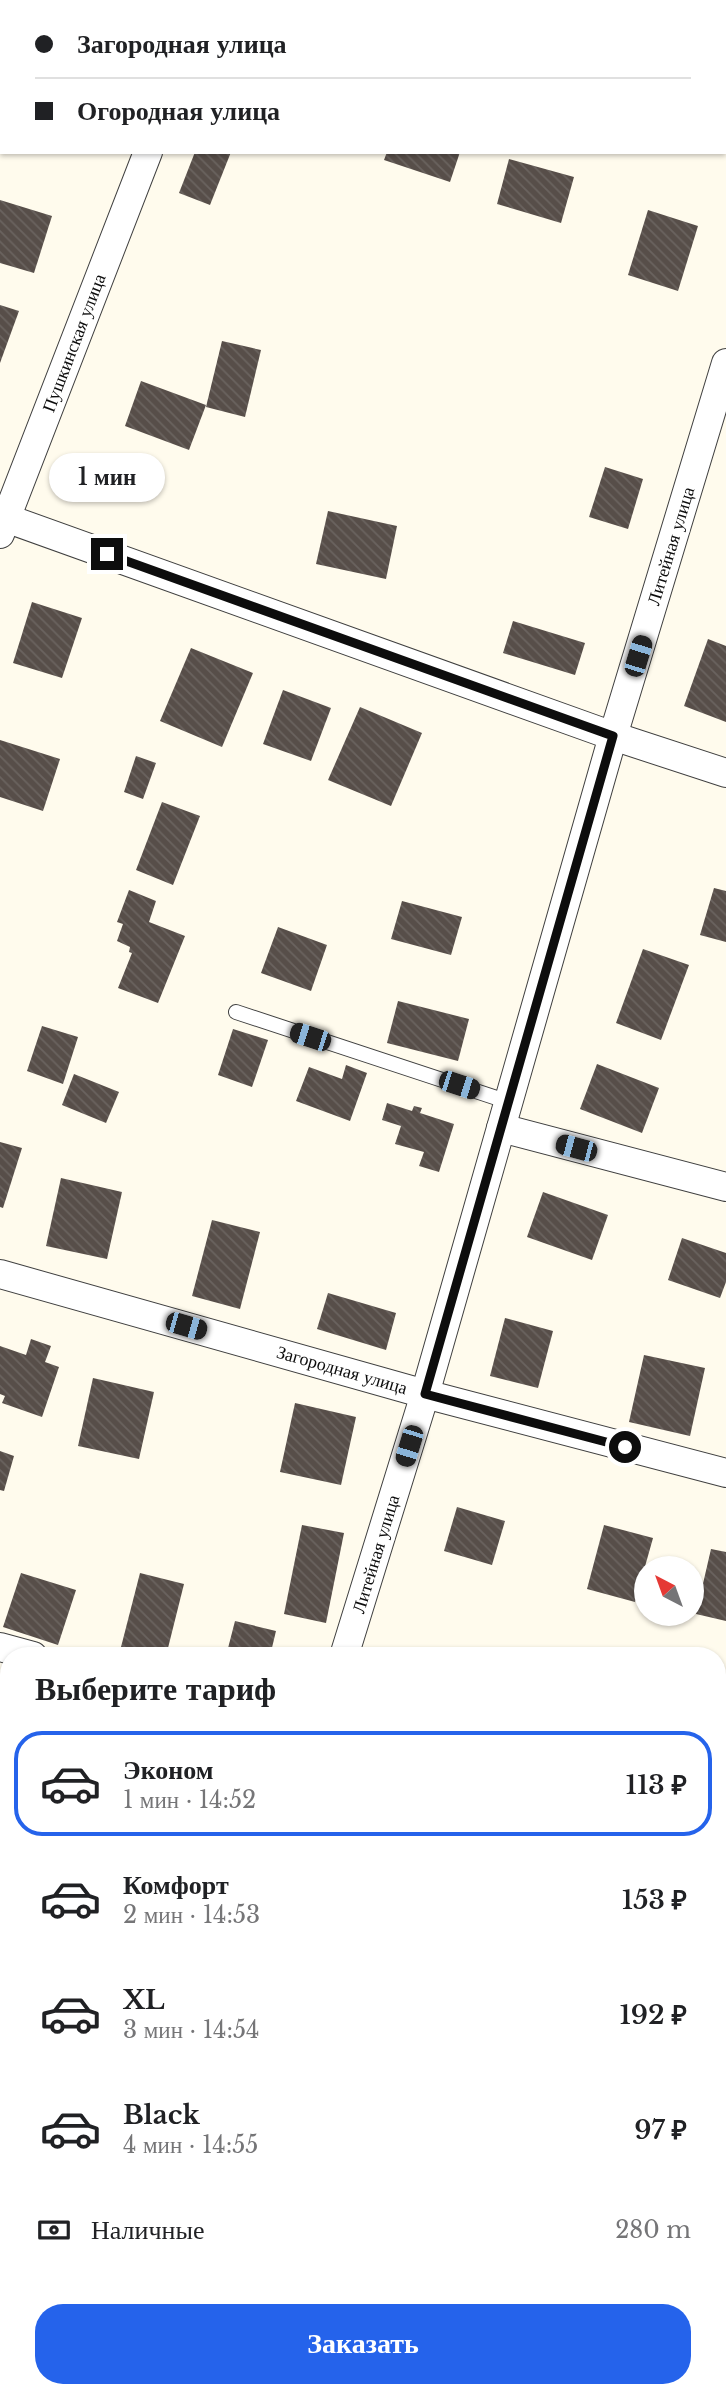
<!DOCTYPE html>
<html lang="ru">
<meta charset="utf-8">
<style>
:root{--surface:#fff;--page:#f2f2f2;--text:#202124;--muted:#757577;--line:#e0e0e0;--accent:#2563eb}
body{margin:0;font-family:"Libre Baskerville",serif;background:var(--page);color:var(--text);height:100vh;display:flex;flex-direction:column;font-size:26px;white-space:nowrap}
*{box-sizing:border-box;margin:0}
p{font-size:23px;color:var(--muted)}
.icon{flex:none;width:38px;height:38px;fill:none;stroke:currentColor;stroke-width:2;stroke-linecap:round;stroke-linejoin:round}
.map{position:relative;flex:1;overflow:hidden}
.drawer{position:absolute;left:0px;top:1647px;width:726px;height:751px;display:flex;flex-direction:column;background:var(--surface);border-radius:28px 28px 0 0;box-shadow:0 2px 5px #0004}
.drawer>*{flex:none}
.hud{position:absolute;left:0px;top:0px;width:726px;height:154px;box-shadow:0 2px 5px #0004;display:grid;align-content:center;height:154px;padding:0 35px;background:var(--surface)}
.needle{width:46px;rotate:319deg}
.buttons{position:absolute;left:634px;top:1556px;display:grid;gap:14px}
.buttons a{display:grid;place-items:center;width:70px;height:70px;border-radius:50%;background:var(--surface);box-shadow:0 2px 5px #0004;font-size:35px}
.end{position:absolute;width:32px;height:32px;margin:-16px;border:9px solid #0d0d0d;background:#fff;box-shadow:0 0 0 4px #fff}
.from{border-radius:50%}
.bubble{position:absolute;height:49px;border-radius:24px;background:var(--surface);box-shadow:0 2px 5px #0004;font-size:23px;font-weight:600;line-height:49px;text-align:center}
.car{position:absolute;width:21px;height:42px;margin:-21px -10px;border-radius:9px;box-shadow:0 0 5px 2px #0007;background:linear-gradient(#222 24%,#8ab4d8 0 40%,#222 0 76%,#8ab4d8 0 86%,#222 0)}
.hud b{display:flex;align-items:center;gap:24px;height:66px;font-size:26px}
.hud b+b{border-top:2px solid var(--line)}
.hud i{width:18px;height:18px;background:var(--text)}
ul{padding:0;list-style:none}
li{display:flex;align-items:center;gap:21px;height:105px;margin:0 14px 10px;padding:0 21px;border:4px solid transparent;border-radius:28px}
li div{flex:1}
li b{display:block;font-size:26px}
li em{font-style:normal;font-weight:600}
li.selected{border-color:var(--accent)}
li>.icon{width:63px;height:63px;stroke-width:1.5}
h2{padding:0 35px;font-size:32px;line-height:84px}
.pay{display:flex;align-items:center;gap:18px;height:77px;padding:0 35px;font-size:26px}
.pay p{margin-inline-start:auto}
.action{display:flex;gap:14px;margin-top:auto;padding:14px 35px}
.action a{flex:1;height:80px;border-radius:28px;background:var(--accent);color:#fff;font-size:28px;font-weight:600;line-height:80px;text-align:center}
.map>svg:first-child{display:block}
</style>
<div class="map">
<svg width="726" height="2397" viewBox="0 0 726 2397">
<defs>
<pattern id="building-back-hatch" width="6" height="6" patternUnits="userSpaceOnUse" patternTransform="scale(1.75)"><rect width="6" height="6" fill="#574e49"/><path d="M-1 5l2 2M0 0l6 6M5-1l2 2" fill="none" stroke="#6a635f"/></pattern>
</defs>
<rect width="100%" height="100%" fill="#fffbed"/>
<g fill="url(#building-back-hatch)">
<path d="M195,152H231L210,205L179,193Z"/>
<path d="M387,152H460L450,182L384,160Z"/>
<path d="M509,159L574,177L561,223L497,204Z"/>
<path d="M0,200L52,216L34,273L0,263Z"/>
<path d="M648,210L698,226L678,291L628,275Z"/>
<path d="M0,305L19,311L0,363Z"/>
<path d="M222,341L261,350L245,417L206,407Z"/>
<path d="M141,381L206,405L189,450L125,426Z"/>
<path d="M605,467L643,479L628,529L589,517Z"/>
<path d="M328,511L397,526L386,579L316,564Z"/>
<path d="M32,602L82,618L62,678L13,663Z"/>
<path d="M513,621L585,643L575,675L503,653Z"/>
<path d="M708,639L726,646V722L684,706Z"/>
<path d="M191,648L253,673L222,747L160,721Z"/>
<path d="M283,690L331,708L311,761L263,744Z"/>
<path d="M360,707L422,733L391,806L328,780Z"/>
<path d="M0,740L60,759L43,811L0,797Z"/>
<path d="M136,756L156,763L143,799L124,792Z"/>
<path d="M162,802L200,816L173,885L136,870Z"/>
<path d="M714,888L726,891V942L700,935Z"/>
<path d="M129,890L156,901L149,922L185,936L158,1003L118,988L132,953L129,952L130,947L117,941L123,924L117,922Z"/>
<path d="M402,901L462,917L451,955L391,939Z"/>
<path d="M278,927L327,945L311,991L261,973Z"/>
<path d="M643,949L689,965L661,1040L616,1023Z"/>
<path d="M398,1001L469,1019L458,1061L387,1043Z"/>
<path d="M42,1026L78,1037L63,1084L27,1071Z"/>
<path d="M233,1029L268,1040L252,1087L218,1075Z"/>
<path d="M597,1064L659,1088L642,1133L580,1109Z"/>
<path d="M346,1065L367,1073L350,1121L296,1101L309,1067L342,1079Z"/>
<path d="M74,1074L119,1092L106,1123L62,1105Z"/>
<path d="M387,1103L412,1111L414,1106L422,1108L420,1113L454,1124L439,1172L419,1166L424,1152L395,1144L401,1126L382,1120Z"/>
<path d="M0,1142L22,1148L3,1208L0,1207Z"/>
<path d="M61,1178L122,1192L107,1259L46,1246Z"/>
<path d="M543,1192L608,1215L592,1260L527,1237Z"/>
<path d="M212,1220L260,1232L240,1309L192,1296Z"/>
<path d="M682,1238L726,1253V1282L720,1298L668,1280Z"/>
<path d="M328,1293L396,1313L386,1350L317,1329Z"/>
<path d="M505,1318L553,1331L538,1388L490,1376Z"/>
<path d="M31,1339L51,1346L45,1362L59,1367L42,1417L2,1403L5,1396L0,1394V1346L26,1355Z"/>
<path d="M644,1355L705,1368L690,1436L629,1422Z"/>
<path d="M93,1378L154,1392L139,1459L78,1446Z"/>
<path d="M295,1403L356,1417L341,1485L280,1472Z"/>
<path d="M0,1451L14,1456L4,1491L0,1490Z"/>
<path d="M457,1507L505,1521L492,1565L444,1551Z"/>
<path d="M302,1525L344,1533L326,1623L284,1614Z"/>
<path d="M604,1525L653,1538L635,1602L587,1589Z"/>
<path d="M711,1549L726,1552V1621L696,1614Z"/>
<path d="M21,1573L76,1590L58,1645L3,1627Z"/>
<path d="M140,1573L184,1584L166,1656H155L121,1647Z"/>
<path d="M235,1621L276,1631L270,1656H226Z"/>
<path d="M410,1650L430,1655L429,1656H409Z"/>
<path d="M8,1722H9V1765L0,1763Z"/>
<path d="M725,1728H726V1807L718,1804V1754Z"/>
<path d="M718,1878L726,1880V1933L718,1930Z"/>
<path d="M0,2077L9,2080V2137L0,2135Z"/>
<path d="M718,2291L726,2293V2363L718,2361Z"/>
<path d="M0,2377L9,2379V2389H37L61,2397H0Z"/>
<path d="M287,2389H346L344,2397H276L277,2394L286,2393Z"/>
</g>
<g fill="none" stroke-linecap="round" stroke-linejoin="round">
<g stroke="#404040" stroke-width="16">
<g id="lane">
<path d="M463,2V0"/>
<path d="M236,1012L509,1102"/>
</g>
</g>
<g stroke="#404040" stroke-width="30">
<g id="street">
<path d="M443,0L447,2"/>
<path d="M207,2L208,0"/>
<path d="M724,131L726,132"/>
<path d="M0,516L613,736L726,773"/>
<path d="M0,534L148,152"/>
<path d="M501,1128L726,1187"/>
<path d="M0,1274L425,1394L726,1473"/>
<path d="M0,1647L33,1656"/>
<path d="M344,1656L425,1394L613,736L726,363"/>
<path d="M718,1836L726,1838"/>
<path d="M0,2004L9,2006"/>
<path d="M718,2221L726,2224"/>
<path d="M111,2397L114,2389"/>
</g>
</g>
<use href="#lane" stroke="#fff" stroke-width="14"/>
<use href="#street" stroke="#fff" stroke-width="28"/>
</g>
<g fill="none" stroke-linecap="round" stroke-linejoin="round">
<path stroke="#0d0d0d" stroke-width="9" d="M107,554L613,736L425,1394L625,1447"/>
</g>
<g text-anchor="middle" dominant-baseline="central" stroke-width="7" stroke-linejoin="round" paint-order="stroke">
<g font-size="18" fill="#0d0d0d" stroke="#fff">
<text transform="translate(74 343) rotate(-69)">Пушкинская улица</text>
<text transform="translate(671 546) rotate(-73)">Литейная улица</text>
<text transform="translate(342 1370) rotate(16)">Загородная улица</text>
<text transform="translate(376 1554) rotate(-73)">Литейная улица</text>
</g>
</g>
</svg>
<div class="buttons">
<a><svg class="needle" viewBox="-14 -14 28 28"><path d="M0-13l5 13h-10z" fill="#e53935"/><path d="M0 13l5-13h-10z" fill="#757577"/></svg></a>
</div>
<i class="end from" style="left:625px;top:1447px"></i>
<i class="end" style="left:107px;top:554px"></i>
<div class="bubble" style="left:49px;top:453px;width:116px">1 мин</div>
<i class="car" style="left:638px;top:656px;rotate:17deg"></i>
<i class="car" style="left:310px;top:1037px;rotate:288deg"></i>
<i class="car" style="left:459px;top:1085px;rotate:108deg"></i>
<i class="car" style="left:576px;top:1148px;rotate:285deg"></i>
<i class="car" style="left:186px;top:1326px;rotate:106deg"></i>
<i class="car" style="left:409px;top:1446px;rotate:197deg"></i>
<div class="hud">
<b><i class="from"></i>Загородная улица</b>
<b><i></i>Огородная улица</b>
</div>
<section class="drawer">
<h2>Выберите тариф</h2>
<ul>
<li class="selected"><svg class="icon" aria-label="car" viewBox="0 0 24 24"><path d="M5 17H2v-5l4-1 3-4h7l3 4 3 1v5h-3M9 17h6M6 11h13"/><circle cx="7" cy="17" r="2"/><circle cx="17" cy="17" r="2"/></svg><div><b>Эконом</b><p>1 мин · 14:52</p></div><em>113 ₽</em></li>
<li><svg class="icon" aria-label="car" viewBox="0 0 24 24"><path d="M5 17H2v-5l4-1 3-4h7l3 4 3 1v5h-3M9 17h6M6 11h13"/><circle cx="7" cy="17" r="2"/><circle cx="17" cy="17" r="2"/></svg><div><b>Комфорт</b><p>2 мин · 14:53</p></div><em>153 ₽</em></li>
<li><svg class="icon" aria-label="car" viewBox="0 0 24 24"><path d="M5 17H2v-5l4-1 3-4h7l3 4 3 1v5h-3M9 17h6M6 11h13"/><circle cx="7" cy="17" r="2"/><circle cx="17" cy="17" r="2"/></svg><div><b>XL</b><p>3 мин · 14:54</p></div><em>192 ₽</em></li>
<li><svg class="icon" aria-label="car" viewBox="0 0 24 24"><path d="M5 17H2v-5l4-1 3-4h7l3 4 3 1v5h-3M9 17h6M6 11h13"/><circle cx="7" cy="17" r="2"/><circle cx="17" cy="17" r="2"/></svg><div><b>Black</b><p>4 мин · 14:55</p></div><em>97 ₽</em></li>
</ul>
<div class="pay"><svg class="icon" aria-label="cash" viewBox="0 0 24 24"><path d="M3 7h18v10H3z"/><circle cx="12" cy="12" r="2"/></svg>Наличные<p>280 m</p></div>
<div class="action"><a>Заказать</a></div>
</section>
</div>
